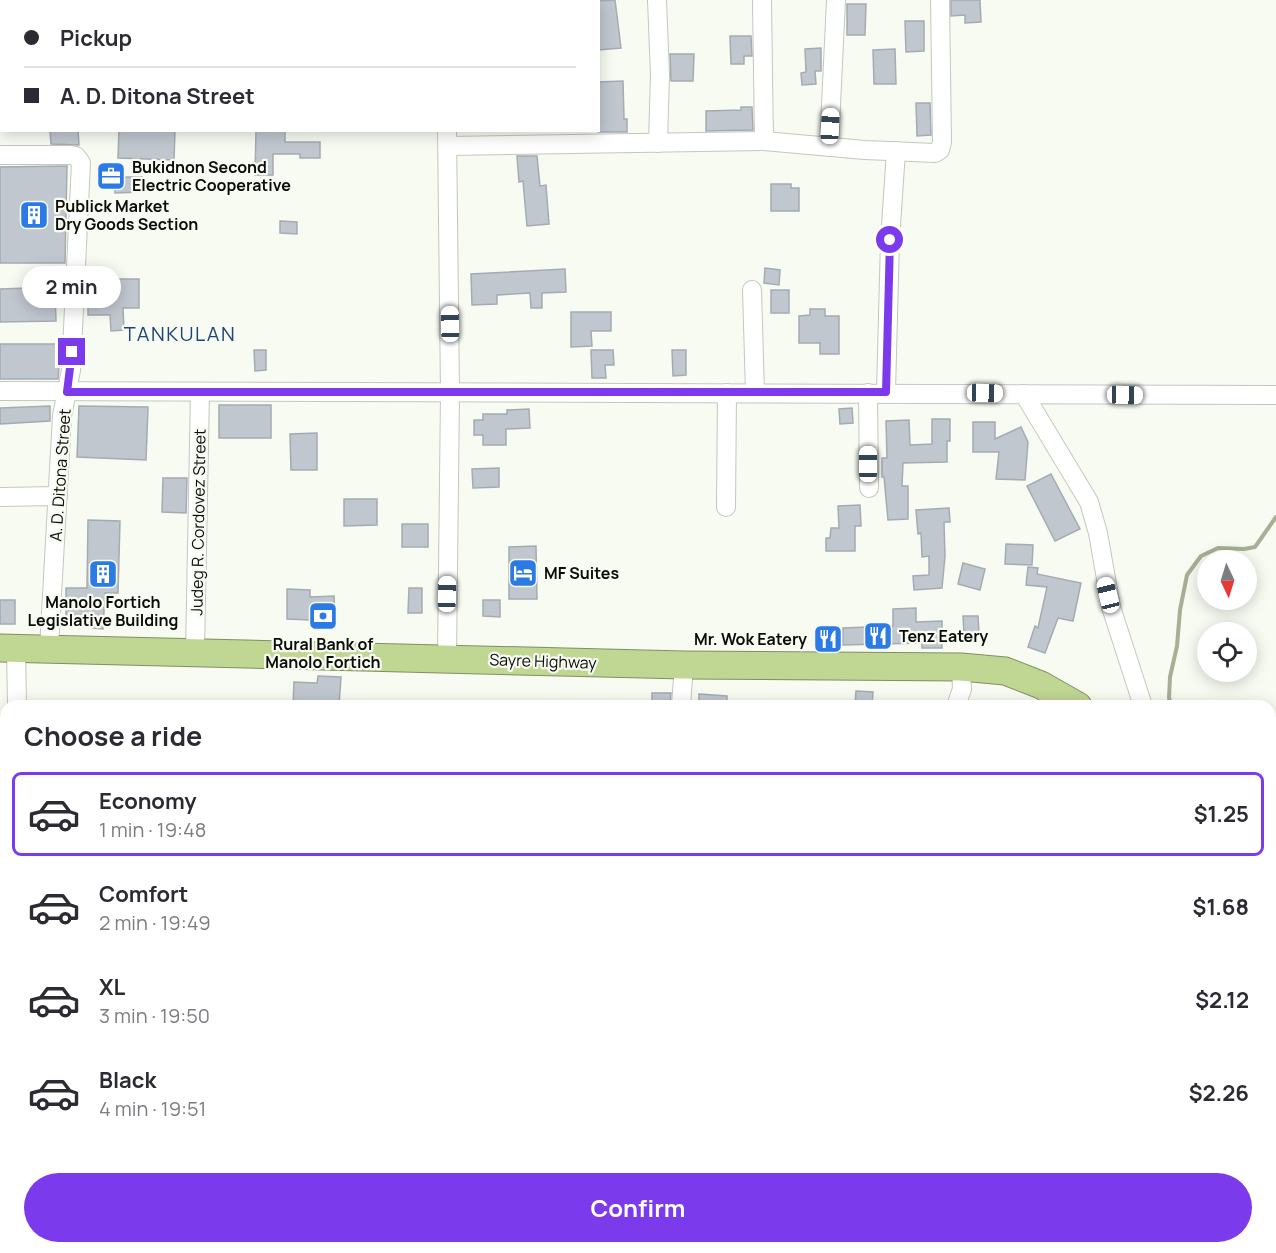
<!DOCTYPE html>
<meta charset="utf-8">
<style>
:root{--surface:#fff;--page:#f2f2f3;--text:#2b2b33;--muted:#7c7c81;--line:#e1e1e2;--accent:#7c3aed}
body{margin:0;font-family:Manrope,sans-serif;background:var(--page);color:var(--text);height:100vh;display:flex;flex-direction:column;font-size:22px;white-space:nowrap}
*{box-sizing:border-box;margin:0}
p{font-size:20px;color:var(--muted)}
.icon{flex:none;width:33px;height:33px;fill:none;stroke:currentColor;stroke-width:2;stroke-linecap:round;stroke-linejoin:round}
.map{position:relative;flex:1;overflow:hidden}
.details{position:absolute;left:0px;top:700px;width:1276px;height:554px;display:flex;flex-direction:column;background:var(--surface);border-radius:18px 18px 0 0;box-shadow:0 3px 15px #0003}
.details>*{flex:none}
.banner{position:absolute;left:0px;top:0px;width:600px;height:132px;box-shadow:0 3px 15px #0003;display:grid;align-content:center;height:132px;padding:0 24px;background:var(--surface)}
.needle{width:39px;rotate:176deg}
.buttons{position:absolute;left:1197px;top:550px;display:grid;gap:12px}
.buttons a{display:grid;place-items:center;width:60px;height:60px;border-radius:50%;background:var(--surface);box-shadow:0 3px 15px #0003;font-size:30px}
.end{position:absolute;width:27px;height:27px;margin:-14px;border:8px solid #7c3aed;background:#fff;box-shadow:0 0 0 3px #fff}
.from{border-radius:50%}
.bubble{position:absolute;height:42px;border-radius:21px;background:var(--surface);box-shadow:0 3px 15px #0003;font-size:20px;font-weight:700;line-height:42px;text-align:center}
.car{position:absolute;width:18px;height:36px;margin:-18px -9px;border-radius:8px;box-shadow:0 0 4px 2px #0007;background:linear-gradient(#fff 24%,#345 0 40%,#fff 0 76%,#345 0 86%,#fff 0)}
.banner b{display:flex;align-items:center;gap:21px;height:57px;font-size:22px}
.banner b+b{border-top:2px solid var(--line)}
.banner i{width:15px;height:15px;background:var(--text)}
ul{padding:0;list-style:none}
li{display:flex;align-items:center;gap:18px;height:84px;margin:0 12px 9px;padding:0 12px;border:3px solid transparent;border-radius:9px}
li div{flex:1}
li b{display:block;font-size:22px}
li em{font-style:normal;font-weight:700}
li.selected{border-color:var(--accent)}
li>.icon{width:54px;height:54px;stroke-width:1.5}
h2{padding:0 24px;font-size:27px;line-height:72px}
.primary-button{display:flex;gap:12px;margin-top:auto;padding:12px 24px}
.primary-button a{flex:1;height:69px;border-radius:36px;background:var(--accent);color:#fff;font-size:24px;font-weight:700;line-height:69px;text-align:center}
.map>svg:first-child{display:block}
</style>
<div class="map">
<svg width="1276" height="1253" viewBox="0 0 1276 1253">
<rect width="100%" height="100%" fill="#f7fbf1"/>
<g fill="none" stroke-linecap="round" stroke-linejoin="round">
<g stroke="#a7b094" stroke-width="4">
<path d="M1172,706L1169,698L1170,677L1177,646L1180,610L1187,575L1201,556L1218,548L1244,549L1255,547L1276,517"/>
<path d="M1270,840L1276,849"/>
<path d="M1140,1248V1253"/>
</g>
</g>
<g fill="#c1c7cf" stroke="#a5abb3" stroke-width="1.5">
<path d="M615,0L621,48L598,50V1Z"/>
<path d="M951,0H980L981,22L965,23V15L951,16Z"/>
<path d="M847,4H866L865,35H847Z"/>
<path d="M905,21H924V51L906,52Z"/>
<path d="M730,36H751L752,56H744V64H731Z"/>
<path d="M821,48V71H815L816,84L802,85L801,73L806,72L805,49Z"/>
<path d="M895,49L896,84H874L873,50Z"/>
<path d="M670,54H694L693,81H671Z"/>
<path d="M623,81L624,119H627V132H598V82Z"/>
<path d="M916,103H930L931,135L917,136Z"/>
<path d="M741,107H752L753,130L706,131V111L741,110Z"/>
<path d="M50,130H78L79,145L51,144Z"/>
<path d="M119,130H175L174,160L118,158Z"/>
<path d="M256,131H285V142H320V158H300V154H273V175H255Z"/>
<path d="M517,156H537L540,186L546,185L549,224L527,226L523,181L519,182Z"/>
<path d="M67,166L65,263H0V167Z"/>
<path d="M115,177H142V192L115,193Z"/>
<path d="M771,184H791V188H799V211H771Z"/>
<path d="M280,221L297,222V234L280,233Z"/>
<path d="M765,268L780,270L779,285L764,283Z"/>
<path d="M565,269L566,292L542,293V308H531L530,293L497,295V304L472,305L471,274Z"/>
<path d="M88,279H139V308H123L124,330L111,331L110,315H88Z"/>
<path d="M55,287L56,321L0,322V289Z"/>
<rect x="771" y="290" width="18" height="23"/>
<path d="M810,309H825V316H839V354H820V343H799V316L810,315Z"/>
<path d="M571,312H611V331H591L592,346L571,347Z"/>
<path d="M0,344H61L58,379H0Z"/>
<path d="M254,350H266V370L255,371Z"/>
<path d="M591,350H613L614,365H605L606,378H592Z"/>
<path d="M672,350H686V375L673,376Z"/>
<rect x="219" y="405" width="52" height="33"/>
<path d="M50,406V421L0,424V408Z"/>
<path d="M79,406L148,407L146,460L77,457Z"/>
<path d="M852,408L853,423L840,424L839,409Z"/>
<path d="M529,409L530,428L506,429V445H483V435H474V420H483V414H507V410Z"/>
<path d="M932,419H950V441H947V462L903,463L902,486H908V519L888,520L884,477H882V458H887L886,421L909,420L910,445L932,444Z"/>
<path d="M973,422H995V439L1021,427L1028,442L1025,480L996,479L999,452H973Z"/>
<path d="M317,433V470H291L290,434Z"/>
<path d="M499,468V487L473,488L472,469Z"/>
<path d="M1051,474L1080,529L1055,541L1027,486Z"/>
<path d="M163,478H187L186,513L162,512Z"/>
<path d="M344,499H377V525L344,526Z"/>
<path d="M860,505L861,526H855V551H826V538H830L831,528H839L838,506Z"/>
<path d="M949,508L950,522H944L945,556L942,588L914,590L913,576L929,575V556L922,557L921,533L918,534L916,510Z"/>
<path d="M88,520L120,521L118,593H105L103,629L93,628V616L66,615V588H87Z"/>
<rect x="402" y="524" width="26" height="23"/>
<path d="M1006,544L1033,545L1032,565L1005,564Z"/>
<path d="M536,546L537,599H509V547Z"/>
<path d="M963,563L985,569L980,590L958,584Z"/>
<path d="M1028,567L1038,568L1037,574L1081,583L1073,621L1058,618L1045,653L1028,647L1035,626L1038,628L1047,587L1026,585Z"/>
<path d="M409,588H422V613H408Z"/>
<path d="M287,589L310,590V597L334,596L335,621L287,619Z"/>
<rect x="0" y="600" width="15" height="24"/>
<path d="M483,600H500V617L483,616Z"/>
<path d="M916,608V622L942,621V648H922V643L843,645V628L893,626V609Z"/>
<path d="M963,616H978L979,633L964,634Z"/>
<path d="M318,676L341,677L339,706H293L294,682L317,683Z"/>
<path d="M856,691L873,692L872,706H855Z"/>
<path d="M652,693H671L670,706H652Z"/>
<path d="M699,694L727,696V706H699Z"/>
</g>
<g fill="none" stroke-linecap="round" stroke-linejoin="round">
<g stroke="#c4c7be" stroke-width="20">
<g id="minor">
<path d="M545,0V2"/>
<path d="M657,0L660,75L658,143"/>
<path d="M762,0L764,141"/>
<path d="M446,2V0"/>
<path d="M448,146L764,141L865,150L935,153L940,150L942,142L940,0"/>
<path d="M829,147L836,0"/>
<path d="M0,155H71L76,156L81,163L71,370L62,416L49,649"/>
<path d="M752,290L755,393"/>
<path d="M0,391L1276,395"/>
<path d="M886,392L890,240L896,151"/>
<path d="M868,393L869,488"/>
<path d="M1024,394L1089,502L1098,533L1111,607L1143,706"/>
<path d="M0,497L58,496"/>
<path d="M726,507L727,393"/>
<path d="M16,648L17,706"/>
<path d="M195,652L200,392"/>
<path d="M447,658L450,393L447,130"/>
<path d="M681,706L684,665"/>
<path d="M956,706L962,689L961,667"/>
<path d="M0,868L6,866"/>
<path d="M1270,1075L1276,1078"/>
<path d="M791,1253L792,1248"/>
</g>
</g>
<g stroke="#818f63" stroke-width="29">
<g id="highway">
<path d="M0,648L684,665L961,667L1005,671L1041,685L1078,706"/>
<path d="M1270,884L1276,889"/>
</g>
</g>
<use href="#minor" stroke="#fff" stroke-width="18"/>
<use href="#highway" stroke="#c0d693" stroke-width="27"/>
</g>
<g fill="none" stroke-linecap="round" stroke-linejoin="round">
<path stroke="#7c3aed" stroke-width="8" d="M72,352L67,392H886L890,240"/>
</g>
<defs>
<g id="office-square" transform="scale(1.5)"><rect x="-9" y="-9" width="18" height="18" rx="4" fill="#2b7ae6" stroke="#f7fbf1"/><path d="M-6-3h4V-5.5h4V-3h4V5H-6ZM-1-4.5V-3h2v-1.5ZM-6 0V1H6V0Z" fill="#fff"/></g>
<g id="building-square" transform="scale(1.5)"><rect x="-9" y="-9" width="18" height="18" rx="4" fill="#2b7ae6" stroke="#f7fbf1"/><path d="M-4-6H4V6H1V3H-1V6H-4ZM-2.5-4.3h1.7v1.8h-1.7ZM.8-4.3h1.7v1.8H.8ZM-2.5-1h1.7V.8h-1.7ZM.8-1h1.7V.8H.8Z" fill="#fff"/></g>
<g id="hotel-square" transform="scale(1.5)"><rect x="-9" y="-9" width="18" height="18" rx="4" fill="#2b7ae6" stroke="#f7fbf1"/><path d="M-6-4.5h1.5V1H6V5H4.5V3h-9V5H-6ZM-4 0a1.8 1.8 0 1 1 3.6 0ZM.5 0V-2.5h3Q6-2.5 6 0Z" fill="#fff"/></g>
<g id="bank-square" transform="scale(1.5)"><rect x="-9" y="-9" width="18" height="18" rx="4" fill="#2b7ae6" stroke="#f7fbf1"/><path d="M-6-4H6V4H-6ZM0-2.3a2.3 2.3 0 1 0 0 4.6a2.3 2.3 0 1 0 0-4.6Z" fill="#fff"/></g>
<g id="restaurant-square" transform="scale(1.5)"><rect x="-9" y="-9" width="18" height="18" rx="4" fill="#2b7ae6" stroke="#f7fbf1"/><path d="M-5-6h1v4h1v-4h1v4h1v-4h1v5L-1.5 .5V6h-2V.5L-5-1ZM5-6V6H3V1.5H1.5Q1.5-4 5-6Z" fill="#fff"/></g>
</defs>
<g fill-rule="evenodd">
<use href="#office-square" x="111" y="176"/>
<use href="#building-square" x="34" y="215"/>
<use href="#hotel-square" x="523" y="573"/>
<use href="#building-square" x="103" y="574"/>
<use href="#bank-square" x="323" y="616"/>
<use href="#restaurant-square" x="878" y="636"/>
<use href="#restaurant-square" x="828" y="639"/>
</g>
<g text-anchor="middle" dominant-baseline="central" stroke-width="4.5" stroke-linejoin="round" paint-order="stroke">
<g font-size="16" font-weight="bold" fill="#0b0c09" stroke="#f7fbf1" text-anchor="start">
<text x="132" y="167">Bukidnon Second<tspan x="132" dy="18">Electric Cooperative</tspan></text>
<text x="55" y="206">Publick Market<tspan x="55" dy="18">Dry Goods Section</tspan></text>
<text x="544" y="573">MF Suites</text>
<text x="103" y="602" text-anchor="middle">Manolo Fortich<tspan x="103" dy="18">Legislative Building</tspan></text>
<text x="899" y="636">Tenz Eatery</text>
<text x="807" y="639" text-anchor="end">Mr. Wok Eatery</text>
<text x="323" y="644" text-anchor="middle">Rural Bank of<tspan x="323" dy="18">Manolo Fortich</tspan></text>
</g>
<g font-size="16" fill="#0b0c09" stroke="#f7fbf1">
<text transform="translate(60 475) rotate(-86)">A. D. Ditona Street</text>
<text transform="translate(198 522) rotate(-89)">Judeg R. Cordovez Street</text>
<text transform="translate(543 661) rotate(2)">Sayre Highway</text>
</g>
<g font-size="20" letter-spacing="1.5" fill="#1e4479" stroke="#f7fbf1">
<text x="180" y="333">TANKULAN</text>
</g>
</g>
</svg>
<div class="buttons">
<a><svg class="needle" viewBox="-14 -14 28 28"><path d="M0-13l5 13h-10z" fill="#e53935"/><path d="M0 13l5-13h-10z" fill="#7c7c81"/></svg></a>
<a><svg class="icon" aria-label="locate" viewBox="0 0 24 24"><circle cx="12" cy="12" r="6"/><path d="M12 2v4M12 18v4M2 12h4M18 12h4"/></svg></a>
</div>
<i class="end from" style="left:890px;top:240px"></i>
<i class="end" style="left:72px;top:352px"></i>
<div class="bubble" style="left:22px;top:266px;width:99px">2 min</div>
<i class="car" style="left:830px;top:126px;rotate:3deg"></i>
<i class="car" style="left:450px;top:324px;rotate:359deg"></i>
<i class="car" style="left:985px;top:393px;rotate:91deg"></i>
<i class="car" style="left:1125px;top:395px;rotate:91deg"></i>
<i class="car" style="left:868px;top:464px;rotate:0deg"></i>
<i class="car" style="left:447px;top:594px;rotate:1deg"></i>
<i class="car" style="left:1108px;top:595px;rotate:346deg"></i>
<div class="banner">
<b><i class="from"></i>Pickup</b>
<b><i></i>A. D. Ditona Street</b>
</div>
<section class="details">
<h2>Choose a ride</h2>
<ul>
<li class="selected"><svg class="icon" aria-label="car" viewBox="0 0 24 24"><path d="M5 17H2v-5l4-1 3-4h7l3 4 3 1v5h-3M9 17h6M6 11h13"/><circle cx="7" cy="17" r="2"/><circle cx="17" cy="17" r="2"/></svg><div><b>Economy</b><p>1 min · 19:48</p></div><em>$1.25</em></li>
<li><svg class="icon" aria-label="car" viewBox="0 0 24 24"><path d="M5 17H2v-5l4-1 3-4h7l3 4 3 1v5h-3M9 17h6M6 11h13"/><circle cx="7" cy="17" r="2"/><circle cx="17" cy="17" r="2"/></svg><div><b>Comfort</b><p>2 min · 19:49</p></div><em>$1.68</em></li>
<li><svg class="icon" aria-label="car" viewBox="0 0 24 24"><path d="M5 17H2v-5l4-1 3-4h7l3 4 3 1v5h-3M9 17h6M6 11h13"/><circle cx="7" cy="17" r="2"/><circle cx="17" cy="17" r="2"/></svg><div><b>XL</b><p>3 min · 19:50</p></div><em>$2.12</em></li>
<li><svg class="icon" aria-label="car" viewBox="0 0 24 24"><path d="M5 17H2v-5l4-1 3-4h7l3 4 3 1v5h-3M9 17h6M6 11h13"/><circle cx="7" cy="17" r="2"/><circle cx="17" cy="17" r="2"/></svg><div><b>Black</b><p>4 min · 19:51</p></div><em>$2.26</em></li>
</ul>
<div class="primary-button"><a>Confirm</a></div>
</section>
</div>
